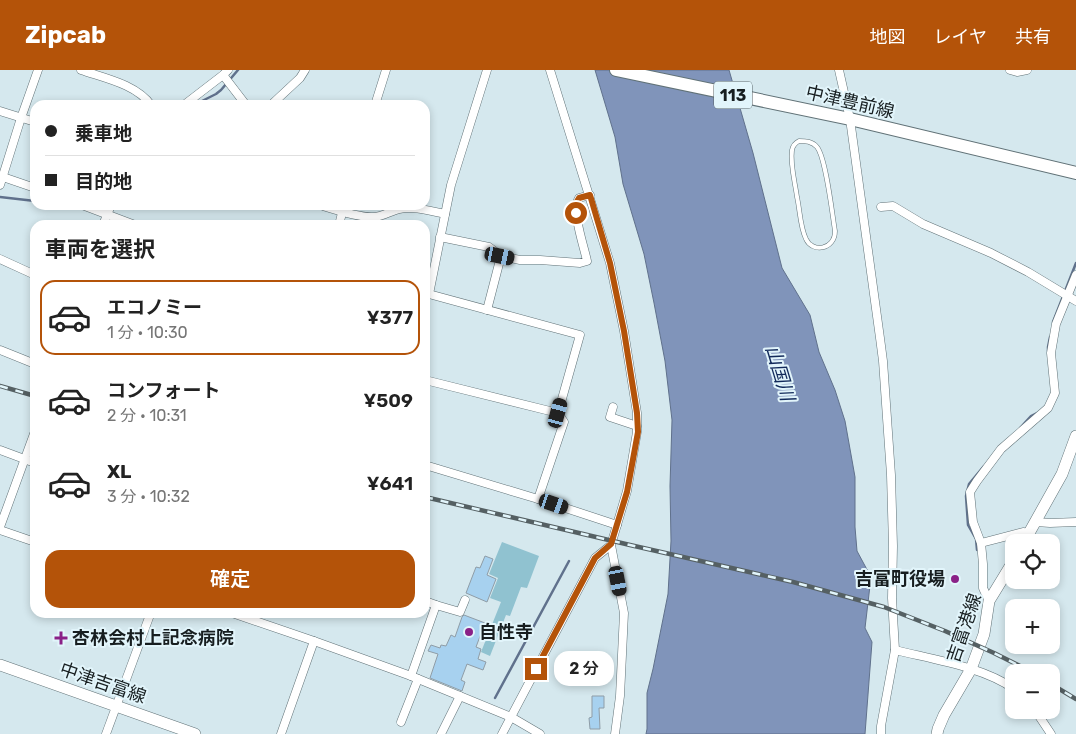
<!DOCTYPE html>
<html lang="ja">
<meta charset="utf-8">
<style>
:root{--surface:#fff;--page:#f2f2f2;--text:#222;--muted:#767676;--line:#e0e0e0;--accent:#b45309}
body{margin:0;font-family:Rubik,"Noto Sans JP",sans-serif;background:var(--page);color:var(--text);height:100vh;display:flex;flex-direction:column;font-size:19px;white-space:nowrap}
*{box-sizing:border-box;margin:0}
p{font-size:16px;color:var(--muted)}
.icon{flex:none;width:28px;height:28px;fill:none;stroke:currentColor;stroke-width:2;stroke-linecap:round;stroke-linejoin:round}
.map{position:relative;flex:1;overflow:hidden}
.panel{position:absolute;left:30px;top:150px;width:400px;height:398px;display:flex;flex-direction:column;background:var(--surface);border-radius:15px;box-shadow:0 2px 8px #0003}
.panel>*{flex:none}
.top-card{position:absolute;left:30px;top:30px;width:400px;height:110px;border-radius:15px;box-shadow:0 2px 8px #0003;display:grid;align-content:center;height:110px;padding:0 15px;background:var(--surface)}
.controls{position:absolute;left:1005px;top:464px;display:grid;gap:10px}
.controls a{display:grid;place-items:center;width:55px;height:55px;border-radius:10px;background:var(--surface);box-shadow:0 2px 8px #0003;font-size:25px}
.end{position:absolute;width:22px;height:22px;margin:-11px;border:6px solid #b45309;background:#fff;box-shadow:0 0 0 2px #fff}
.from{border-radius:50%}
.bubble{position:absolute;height:35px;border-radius:15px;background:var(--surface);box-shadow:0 2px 8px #0003;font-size:16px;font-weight:600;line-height:35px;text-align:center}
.car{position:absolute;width:15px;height:30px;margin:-15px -8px;border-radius:6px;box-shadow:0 0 4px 1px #0007;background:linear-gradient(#222 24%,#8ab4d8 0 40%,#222 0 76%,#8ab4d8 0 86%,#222 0)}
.top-card b{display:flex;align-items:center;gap:18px;height:48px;font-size:19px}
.top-card b+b{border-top:1px solid var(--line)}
.top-card i{width:12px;height:12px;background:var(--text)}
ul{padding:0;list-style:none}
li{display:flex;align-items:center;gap:15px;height:75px;margin:0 10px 8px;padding:0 5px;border:2px solid transparent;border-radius:15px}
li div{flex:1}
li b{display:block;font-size:19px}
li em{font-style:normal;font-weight:600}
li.current{border-color:var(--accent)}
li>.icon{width:45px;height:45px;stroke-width:1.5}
h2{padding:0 15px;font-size:22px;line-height:60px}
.button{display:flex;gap:10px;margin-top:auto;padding:10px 15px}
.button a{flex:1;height:58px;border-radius:15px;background:var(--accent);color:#fff;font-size:20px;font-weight:600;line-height:58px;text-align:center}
header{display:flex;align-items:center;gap:30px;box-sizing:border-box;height:70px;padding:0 25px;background:var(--accent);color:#fff}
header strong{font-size:24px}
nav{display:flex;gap:28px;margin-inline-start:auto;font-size:18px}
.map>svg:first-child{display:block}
</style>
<header>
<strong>Zipcab</strong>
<nav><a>地図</a><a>レイヤ</a><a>共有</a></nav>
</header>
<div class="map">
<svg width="1076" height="664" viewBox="0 0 1076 664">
<rect width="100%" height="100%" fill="#d5e8ee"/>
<path fill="#90c2d0" d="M502,472L539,486L527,518L521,517L510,546L506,545L490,586L481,582L501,532L490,528L498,508L489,504Z"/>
<path fill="#8094ba" stroke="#60718c" d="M595,0H729L753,83L782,198L810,245L819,282L835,320L845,351L855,407V457L857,481L871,507L865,558L872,572L865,664H646L647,659V623L653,599L668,524L671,471L670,416L672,350L665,291L654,233L644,184L623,114L615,67Z"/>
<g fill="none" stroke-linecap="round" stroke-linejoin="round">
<g stroke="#60718c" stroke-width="2.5">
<path d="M194,35L216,24L221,20L238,0"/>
<path d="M0,127L35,131"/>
<path d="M1053,252L1076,193"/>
<path d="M1048,281V277L1050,267"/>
<path d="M1020,358L1031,346L1039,342"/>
<path d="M977,480L976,469L968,455L966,426L969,414L984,396"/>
<path d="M495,628L569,491"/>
</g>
</g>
<g fill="#a7d1ef" stroke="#8f9da7">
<path d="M485,486L493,489L487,505L496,509L487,532L466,523L476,497L480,498Z"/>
<path d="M464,545L485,553L476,577L481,579L478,589L486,592L483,600L467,594L461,610L465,612L462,621L430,608L438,584L428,581L431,575L440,578L441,575L446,576L451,565L455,567L462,547Z"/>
<path d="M592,626H604V638H599L600,659H590L589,648L592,647Z"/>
</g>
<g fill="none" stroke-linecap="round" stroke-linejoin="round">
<g stroke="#617277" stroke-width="5">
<path id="service" d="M799,71C805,71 812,71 817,77C826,88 832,143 835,161C835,180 812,183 806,169C800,157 800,140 797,127C795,112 790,95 792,80C793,75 795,73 799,71Z"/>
</g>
<g stroke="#617277" stroke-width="9">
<g id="minor">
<path d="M81,0C104,8 136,14 151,35"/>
<path d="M550,0L610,193L624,261L637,343V362L627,421L611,475L624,543L620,626L615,664"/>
<path d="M839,0L850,49L880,268L883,291L891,405L893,476L892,528L895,580L881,656V664"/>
<path d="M1010,0L1017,2L1027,0"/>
<path d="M223,5L246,35"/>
<path d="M184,35L223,5L228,0"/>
<path d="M271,35L300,8L305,0"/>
<path d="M375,35L386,0"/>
<path d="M0,41L35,52"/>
<path d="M0,106L35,118"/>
<path d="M0,115L21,48L38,0"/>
<path d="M82,135L135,155"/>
<path d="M320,135C333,139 360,148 373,147C383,147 390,141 399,139C414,136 430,141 445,144"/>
<path d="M881,137L893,136L923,154L991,183L1028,202L1076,231"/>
<path d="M103,155L111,135"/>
<path d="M339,155L344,135"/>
<path d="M440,167L489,177L501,186L520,190H540L580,193L587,191C584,176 571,141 579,128L590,125"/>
<path d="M0,189L35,205"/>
<path d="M425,223L580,265L558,343"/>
<path d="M429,224L451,115L487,0"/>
<path d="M487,240L501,186"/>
<path d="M0,280L35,294"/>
<path d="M425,310L558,343L564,352L538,429"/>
<path d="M613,337L610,347L637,356"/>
<path d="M0,380L35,393"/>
<path d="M425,395L538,429L617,455"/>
<path d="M1036,452L1050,453L1076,452"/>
<path d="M0,457L35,361"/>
<path d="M0,460L35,472"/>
<path d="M981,473L1023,462L1030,463"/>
<path d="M989,531L983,518V494L981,473L973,452L970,422L977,411L1001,379L1048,338L1055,323L1051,283L1056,254L1076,205"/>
<path d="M436,535L460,542L465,530"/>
<path d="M229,542L314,571L411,606L511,647L540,664"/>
<path d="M895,580C931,589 984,597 1014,619"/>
<path d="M411,606L436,535L425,531"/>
<path d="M1035,640L1051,664"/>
<path d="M401,652L418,609"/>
<path d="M106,664L151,542"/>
<path d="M281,664L314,571"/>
<path d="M441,664L460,626"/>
<path d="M502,664L595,488L611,475"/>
</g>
</g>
<g stroke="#617277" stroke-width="12">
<g id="secondary">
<path d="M1024,472L1062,404L1076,366"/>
<path d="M0,595L195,664"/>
<path d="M937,664L938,659L944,645L971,599L984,564L989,531L1014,490"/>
</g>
</g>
<g stroke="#617277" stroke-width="14">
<path id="primary" d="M616,0L850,49L1076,103"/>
</g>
<use href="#service" stroke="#fff" stroke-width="4"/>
<use href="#minor" stroke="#fff" stroke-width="8"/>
<use href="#secondary" stroke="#fff" stroke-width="11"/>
<use href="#primary" stroke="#fff" stroke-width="12"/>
<g stroke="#556063" stroke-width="4.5">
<g id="rail">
<path d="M0,316L35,326"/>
<path d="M425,427L630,475L793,512L884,537L945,561L994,583L1032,602"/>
<path d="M1051,614L1076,629"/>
</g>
</g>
<use href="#rail" stroke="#e2f5fb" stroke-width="2.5" stroke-dasharray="8" stroke-linecap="butt"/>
</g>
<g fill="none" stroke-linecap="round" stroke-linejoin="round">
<path stroke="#b45309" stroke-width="6" d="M536,599L595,488L611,474L627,422L638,362L637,343L624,261L610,193L590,125L579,128L576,133V143"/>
</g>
<g fill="#8a2187" stroke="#e2f5fb" stroke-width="2">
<circle cx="955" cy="509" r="5"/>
<circle cx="469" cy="562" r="5"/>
<path d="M58.5 560.5h5v5h5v5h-5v5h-5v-5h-5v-5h5z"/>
</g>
<g text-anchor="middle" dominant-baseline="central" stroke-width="4" stroke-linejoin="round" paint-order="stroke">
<rect fill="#e2f5fb" stroke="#545e62" stroke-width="1" x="714" y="11.5" width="38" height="27" rx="4"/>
<g font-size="16" font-weight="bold" fill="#171e20">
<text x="733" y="25">113</text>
</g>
<g font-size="18" fill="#171e20" stroke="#e2f5fb">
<text transform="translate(850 32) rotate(13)">中津豊前線</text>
<text transform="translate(964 558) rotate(-71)">吉富港線</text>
<text transform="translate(103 613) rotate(19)">中津吉富線</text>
</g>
<g font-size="18" font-weight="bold" fill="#171e20" stroke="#e2f5fb" text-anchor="start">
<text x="945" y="509" text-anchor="end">吉富町役場</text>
<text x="479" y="562">自性寺</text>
<text x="72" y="568">杏林会村上記念病院</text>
</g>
<g font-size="19" font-style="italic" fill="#122a5a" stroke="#e2f5fb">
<text transform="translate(780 303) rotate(73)">山国川</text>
</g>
</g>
</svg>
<div class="controls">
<a><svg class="icon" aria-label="locate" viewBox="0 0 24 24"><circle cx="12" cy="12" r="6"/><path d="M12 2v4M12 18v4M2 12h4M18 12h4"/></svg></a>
<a>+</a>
<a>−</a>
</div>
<i class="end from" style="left:576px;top:143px"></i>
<i class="end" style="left:536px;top:599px"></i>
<div class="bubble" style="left:554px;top:581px;width:60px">2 分</div>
<i class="car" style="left:500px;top:186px;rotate:102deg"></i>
<i class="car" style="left:558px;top:343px;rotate:15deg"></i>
<i class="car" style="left:554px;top:434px;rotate:109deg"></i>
<i class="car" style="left:618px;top:511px;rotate:169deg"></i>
<div class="top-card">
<b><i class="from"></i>乗車地</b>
<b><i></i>目的地</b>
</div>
<section class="panel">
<h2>車両を選択</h2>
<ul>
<li class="current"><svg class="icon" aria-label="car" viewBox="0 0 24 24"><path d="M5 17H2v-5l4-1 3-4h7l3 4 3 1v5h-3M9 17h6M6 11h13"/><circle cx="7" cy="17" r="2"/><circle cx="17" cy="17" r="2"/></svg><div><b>エコノミー</b><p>1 分 · 10:30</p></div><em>¥377</em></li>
<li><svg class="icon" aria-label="car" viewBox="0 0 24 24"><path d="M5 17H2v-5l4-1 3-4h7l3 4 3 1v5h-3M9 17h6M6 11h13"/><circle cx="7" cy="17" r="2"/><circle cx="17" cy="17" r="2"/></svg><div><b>コンフォート</b><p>2 分 · 10:31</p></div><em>¥509</em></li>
<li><svg class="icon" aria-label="car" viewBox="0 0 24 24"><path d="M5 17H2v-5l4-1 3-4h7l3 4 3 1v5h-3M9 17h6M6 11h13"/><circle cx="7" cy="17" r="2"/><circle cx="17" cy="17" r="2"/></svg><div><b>XL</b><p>3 分 · 10:32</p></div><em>¥641</em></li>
</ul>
<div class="button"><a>確定</a></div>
</section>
</div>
